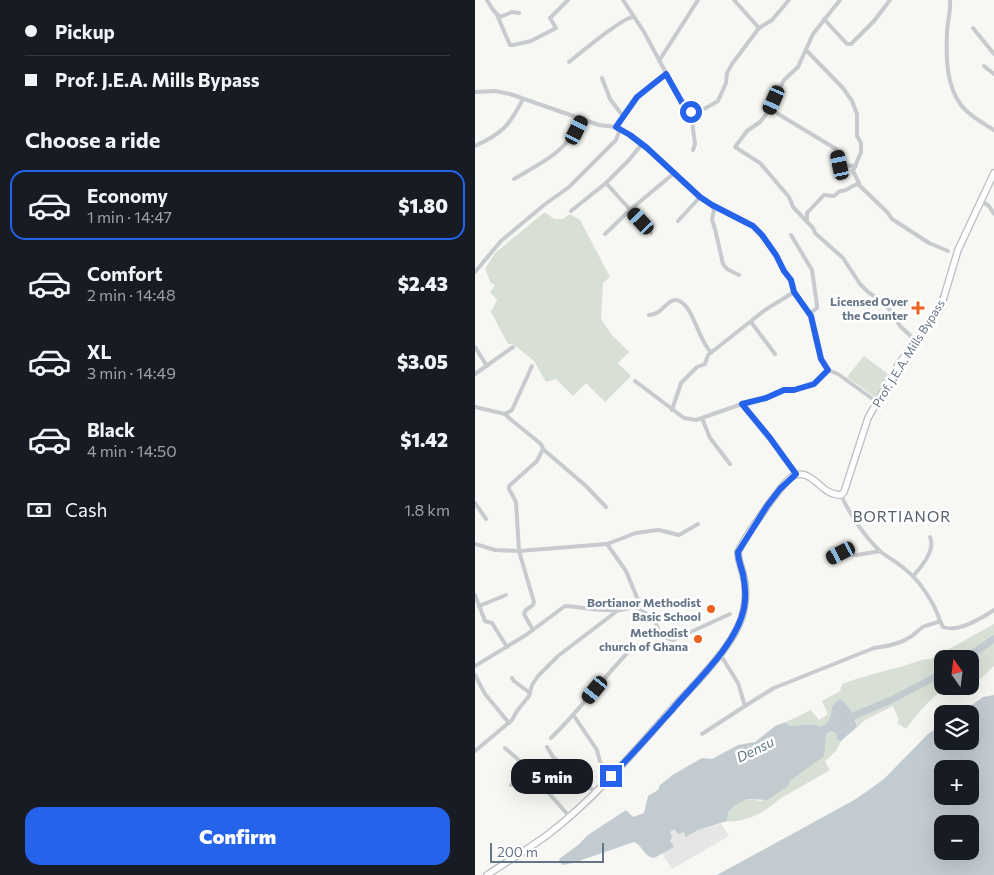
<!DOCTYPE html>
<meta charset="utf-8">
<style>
:root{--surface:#171b24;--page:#242831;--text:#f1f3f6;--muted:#9ea1a6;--line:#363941;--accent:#2563eb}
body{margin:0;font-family:Commissioner,sans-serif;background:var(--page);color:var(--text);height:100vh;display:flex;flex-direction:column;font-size:19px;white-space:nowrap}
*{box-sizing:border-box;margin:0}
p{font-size:16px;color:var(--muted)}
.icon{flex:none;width:28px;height:28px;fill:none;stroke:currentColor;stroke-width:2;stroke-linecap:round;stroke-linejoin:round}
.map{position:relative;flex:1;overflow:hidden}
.side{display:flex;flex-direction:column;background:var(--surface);width:475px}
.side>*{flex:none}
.top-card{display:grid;align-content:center;height:110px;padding:0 25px;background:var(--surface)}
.needle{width:32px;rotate:346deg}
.buttons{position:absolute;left:459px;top:650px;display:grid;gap:10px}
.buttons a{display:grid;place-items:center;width:45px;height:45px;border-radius:10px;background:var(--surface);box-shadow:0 5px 20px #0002;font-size:25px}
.scale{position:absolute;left:15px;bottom:12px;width:114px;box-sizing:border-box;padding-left:5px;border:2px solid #647587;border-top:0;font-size:14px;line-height:18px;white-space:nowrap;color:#647587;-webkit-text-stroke:4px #fff;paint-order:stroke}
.end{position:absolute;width:22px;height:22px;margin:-11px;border:6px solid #2563eb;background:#fff;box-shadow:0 0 0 2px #fff}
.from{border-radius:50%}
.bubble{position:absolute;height:35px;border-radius:15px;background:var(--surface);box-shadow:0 5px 20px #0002;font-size:16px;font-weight:800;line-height:35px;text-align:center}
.car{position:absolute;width:15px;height:30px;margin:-15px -8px;border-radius:6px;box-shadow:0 0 4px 1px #0007;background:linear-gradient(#222 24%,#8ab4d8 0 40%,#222 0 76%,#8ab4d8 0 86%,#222 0)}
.top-card b{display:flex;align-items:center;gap:18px;height:48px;font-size:19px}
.top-card b+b{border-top:1px solid var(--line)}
.top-card i{width:12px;height:12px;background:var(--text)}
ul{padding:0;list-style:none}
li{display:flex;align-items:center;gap:15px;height:70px;margin:0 10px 8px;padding:0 15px;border:2px solid transparent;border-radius:15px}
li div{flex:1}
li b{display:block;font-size:19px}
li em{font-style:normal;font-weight:800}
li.on{border-color:var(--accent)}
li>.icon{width:45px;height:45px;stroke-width:1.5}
h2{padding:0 25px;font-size:22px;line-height:60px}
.pay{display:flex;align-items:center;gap:12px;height:55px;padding:0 25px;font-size:19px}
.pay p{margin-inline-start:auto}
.cta{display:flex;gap:10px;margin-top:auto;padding:10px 25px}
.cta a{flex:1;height:58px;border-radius:15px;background:var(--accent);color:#fff;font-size:20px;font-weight:800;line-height:58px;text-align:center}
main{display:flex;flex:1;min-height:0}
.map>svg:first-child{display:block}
</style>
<main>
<section class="side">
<div class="top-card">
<b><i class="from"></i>Pickup</b>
<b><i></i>Prof. J.E.A. Mills Bypass</b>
</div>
<h2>Choose a ride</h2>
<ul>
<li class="on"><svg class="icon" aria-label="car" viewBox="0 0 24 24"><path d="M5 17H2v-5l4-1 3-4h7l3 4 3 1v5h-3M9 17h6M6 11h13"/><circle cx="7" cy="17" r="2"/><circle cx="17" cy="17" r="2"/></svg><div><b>Economy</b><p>1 min · 14:47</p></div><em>$1.80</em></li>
<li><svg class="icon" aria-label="car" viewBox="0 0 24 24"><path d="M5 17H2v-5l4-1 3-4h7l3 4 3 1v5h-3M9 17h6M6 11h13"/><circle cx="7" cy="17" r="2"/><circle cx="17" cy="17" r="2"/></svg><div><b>Comfort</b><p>2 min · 14:48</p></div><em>$2.43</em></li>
<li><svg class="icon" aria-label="car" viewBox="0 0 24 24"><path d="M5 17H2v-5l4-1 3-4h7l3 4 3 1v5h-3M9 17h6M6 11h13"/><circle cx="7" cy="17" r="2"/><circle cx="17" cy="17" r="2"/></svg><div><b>XL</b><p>3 min · 14:49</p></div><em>$3.05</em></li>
<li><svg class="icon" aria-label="car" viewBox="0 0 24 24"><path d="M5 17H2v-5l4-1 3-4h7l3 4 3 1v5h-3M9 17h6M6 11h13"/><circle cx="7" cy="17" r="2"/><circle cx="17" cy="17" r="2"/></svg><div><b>Black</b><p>4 min · 14:50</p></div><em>$1.42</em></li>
</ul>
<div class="pay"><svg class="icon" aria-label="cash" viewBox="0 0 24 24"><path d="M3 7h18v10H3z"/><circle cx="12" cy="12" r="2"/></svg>Cash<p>1.8 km</p></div>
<div class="cta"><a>Confirm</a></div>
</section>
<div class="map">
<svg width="519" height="875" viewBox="0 0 519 875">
<rect width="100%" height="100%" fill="#f7f7f4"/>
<path fill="#e5e6e5" d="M246,824L254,836L197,869L187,853L199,847L195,839L194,832L199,829L209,832L212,837L223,830Z"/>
<g fill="#d8e0d5">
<path d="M70,212L79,219H88L95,214L105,220L135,277L128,283L126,319L136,334L154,352L143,363L156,376L130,402L111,383L98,396L81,379L71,382L59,361L38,344H33L16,312L22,300L15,292L20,285L16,283L10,269L20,253Z"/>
<path d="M389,356L413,374L400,397L372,377Z"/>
<path d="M519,624V666L504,680L495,685V659H468V686H493C484,692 478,688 469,691C456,696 440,717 431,729L422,723L424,720L418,706L390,720L382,727L381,720L356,715L353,723L346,727C337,722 325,726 314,726L311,722L336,710L344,720L353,714L347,701L365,691L367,684C386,677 405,672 425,667C436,664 444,659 456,659Z"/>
<path d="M356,731L361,733L362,740L366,741L361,751L350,761L355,770L303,800C292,811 269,824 252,821L253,813L259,806L272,799L286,801L312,787L316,780L325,772L351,734Z"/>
</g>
<g fill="#c1cbd0" fill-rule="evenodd">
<path d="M519,695V875H242L381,799L409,779L453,734L467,725L468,741H495V714H484L508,697ZM468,769H495V796H468ZM468,824H495V851H468Z"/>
<path d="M366,700C375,707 380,716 382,727L366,741L362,740L361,733L356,731L351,734L349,756L316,780L312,787L292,800L272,799L259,806L253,813L252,821L223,830L211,837L209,832L203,834L199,829L195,832L197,838L195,840L199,847L179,858C169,857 168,846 159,842L98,863L87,865L84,859L103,845L113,835L151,810L158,817L169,813L173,796L183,790L185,785L199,774L227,758L237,759L263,745L280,742L300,726L311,722L314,726C325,726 337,722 346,727C355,722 356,717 357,707L362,701Z"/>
</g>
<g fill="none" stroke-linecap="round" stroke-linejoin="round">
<g stroke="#c1cbd0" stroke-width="7">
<path d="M490,659L519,639"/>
<path d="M371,719L416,700L468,673"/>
</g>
<g stroke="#b9bec3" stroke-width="8">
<path id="secondary" d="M12,875C33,861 55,848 75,833C120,798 160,751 197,709C220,683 264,642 269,608C271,597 271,584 268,574C266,566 263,560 263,552C269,539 307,482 318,476C322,474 326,474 330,475C344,480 349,495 366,495L369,492L393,418L423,365L452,326L468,300L483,250L519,173"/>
</g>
<g stroke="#c7cbce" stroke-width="4">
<path d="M12,0L18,10L25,17L37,12L44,13"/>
<path d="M148,0L169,32L210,108L216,113L220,144L218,150"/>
<path d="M259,0L284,28"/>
<path d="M365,0L338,34L323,67L309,80L293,112L285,122L272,131L260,147L285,163L314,197L318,207L338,228L340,233L368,258L385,284L393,292L410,303L425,326L441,341"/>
<path d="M475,0C476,14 472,21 472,34C471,57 471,85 486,105C493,115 508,123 519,130"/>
<path d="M22,15L35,45H38L56,41L81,28L75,18L93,0"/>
<path d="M349,19L372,44H376L399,21L415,0"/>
<path d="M498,28L519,54"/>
<path d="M331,50L368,88L377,101L382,114V136L386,143V152L378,171L384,183L383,184C377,185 371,192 365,191L359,196L349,195L332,213V221"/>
<path d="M184,61L223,0"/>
<path d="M94,62C104,54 148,17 158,17"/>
<path d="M509,66L519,74"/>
<path d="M127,78L135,99L148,116"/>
<path d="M0,92L20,91L35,94L124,125L141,127L155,135L186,161L198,174L204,177L225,197L237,205L278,226L301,255L309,271L316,280L319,292L336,316L340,339L348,363L353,370L363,374L402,402"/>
<path d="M295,109L361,149L365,165L381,166"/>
<path d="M216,113L231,108L243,101L251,83L252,73L257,64L284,28L297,20L314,0"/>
<path d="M167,144L154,160L131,183L176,233"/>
<path d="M0,146C28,133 34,126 48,99"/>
<path d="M39,179C71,160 91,152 108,118"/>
<path d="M383,184L413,213L417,219L454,243L473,251"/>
<path d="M506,201L514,206L519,214"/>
<path d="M237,205L239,210L237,219L241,233L248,264L252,269L264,275"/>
<path d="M96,211L131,183"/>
<path d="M203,221L225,197"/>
<path d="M130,234L155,210L198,174"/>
<path d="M316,235L337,270L342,305V308L334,314"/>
<path d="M0,272L26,241L69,205L94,187L141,140L144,132L141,127C154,106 169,87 191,74"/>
<path d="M174,315C187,315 192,299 201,300C218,302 223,341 236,352"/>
<path d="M276,322L300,354"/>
<path d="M0,347L12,366"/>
<path d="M0,374L38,347"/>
<path d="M160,381L209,418L221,420L267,404L297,396L309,390H319L339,384L353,370"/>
<path d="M267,404L295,438L321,474"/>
<path d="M0,407L30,414L34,418L66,444L68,449L62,461L34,486V489L41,502L44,551L59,602L58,605L51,610L49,614L58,630"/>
<path d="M197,410L206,383L222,367L230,364L233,355L290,310L319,292"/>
<path d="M30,414L37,410L57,366"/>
<path d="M227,418L235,438L255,464"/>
<path d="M68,449L111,486L131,507"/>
<path d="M0,503L11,519"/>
<path d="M0,544L20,550L44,551L132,544L161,533L175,531L184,530L204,535L223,524"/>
<path d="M356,558L366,553L382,555L405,551"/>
<path d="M438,576C447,566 461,550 455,537"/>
<path d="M0,595L10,621L17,623L32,647"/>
<path d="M4,606L31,595"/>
<path d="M160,606C165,610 172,613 177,618C187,629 179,635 198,640L255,614"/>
<path d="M465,621L468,627C483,633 507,618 519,610"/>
<path d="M245,654L263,683L270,706L299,688L399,648C413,646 425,644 437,636C441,633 445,628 450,626C455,624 460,624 465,621C460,604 445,581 431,570C423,563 414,558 406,552C390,537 375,515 366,495"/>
<path d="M0,666L51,635L90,606C106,606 156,619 163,600L151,571L132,544"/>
<path d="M0,675L10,694L34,723"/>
<path d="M37,678L39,681L55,693"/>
<path d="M99,716L122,750L125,762L136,776"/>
<path d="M227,734L270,706"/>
<path d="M76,738C105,710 128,678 156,649"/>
<path d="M72,747L78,757L120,792"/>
<path d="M30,748L45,761L48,774L71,790L94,816"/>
<path d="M0,751L37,720L42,711L54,696L57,685L63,676L83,656L142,611"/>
<path d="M36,785L47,772"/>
</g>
<use href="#secondary" stroke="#fff" stroke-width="5.5"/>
</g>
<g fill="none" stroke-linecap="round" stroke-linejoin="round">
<path stroke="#2563eb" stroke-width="6" d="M136,776C157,755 176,733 196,711C219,683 262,645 269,608C271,598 270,584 268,574C266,566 263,560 263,552L292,506L305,489L321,474L295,438L267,404L291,398L309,390H319L339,384L353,370L346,359L336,316L319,292L316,280L309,271L301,255L287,235L278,226L237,205L225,197L172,148L155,135L141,127L162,97L191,74L210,108L216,112"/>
</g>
<g fill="#ee601e" stroke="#fff" stroke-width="2">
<path d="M440.5 300.5h5v5h5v5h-5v5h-5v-5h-5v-5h5z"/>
<circle cx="236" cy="609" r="5"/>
<circle cx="223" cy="639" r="5"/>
</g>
<g text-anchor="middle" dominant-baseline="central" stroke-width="5" stroke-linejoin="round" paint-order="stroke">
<g font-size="12" font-weight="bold" fill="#647587" stroke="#fff" text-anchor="end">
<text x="433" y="301">Licensed Over<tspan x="433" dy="14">the Counter</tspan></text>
<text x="226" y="602">Bortianor Methodist<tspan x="226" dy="14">Basic School</tspan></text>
<text x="213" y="632">Methodist<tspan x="213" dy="14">church of Ghana</tspan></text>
</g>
<g font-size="12" fill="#647587" stroke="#fff">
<text transform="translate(433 353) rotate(-58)">Prof. J.E.A. Mills Bypass</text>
</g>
<g font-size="14" font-style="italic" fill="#607783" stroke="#fff">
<text transform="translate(280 749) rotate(-26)">Densu</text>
</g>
<g font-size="15" letter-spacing="1" fill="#535e6b" stroke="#fff">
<text x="427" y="516">BORTIANOR</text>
</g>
</g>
</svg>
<div class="buttons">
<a><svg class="needle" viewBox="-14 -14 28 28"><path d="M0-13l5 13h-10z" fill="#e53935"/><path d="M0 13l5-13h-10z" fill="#9ea1a6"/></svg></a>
<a><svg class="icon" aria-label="layers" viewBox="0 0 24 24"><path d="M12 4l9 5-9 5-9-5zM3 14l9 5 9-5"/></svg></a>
<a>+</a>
<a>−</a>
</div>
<div class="scale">200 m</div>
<i class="end from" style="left:216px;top:112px"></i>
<i class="end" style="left:136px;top:776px"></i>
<div class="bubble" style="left:36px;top:759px;width:82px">5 min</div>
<i class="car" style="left:299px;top:100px;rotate:204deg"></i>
<i class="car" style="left:102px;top:130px;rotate:27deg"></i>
<i class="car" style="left:365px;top:165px;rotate:348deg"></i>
<i class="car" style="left:166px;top:221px;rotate:317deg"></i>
<i class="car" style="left:366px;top:553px;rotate:243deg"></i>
<i class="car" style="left:120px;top:690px;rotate:219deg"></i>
</div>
</main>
